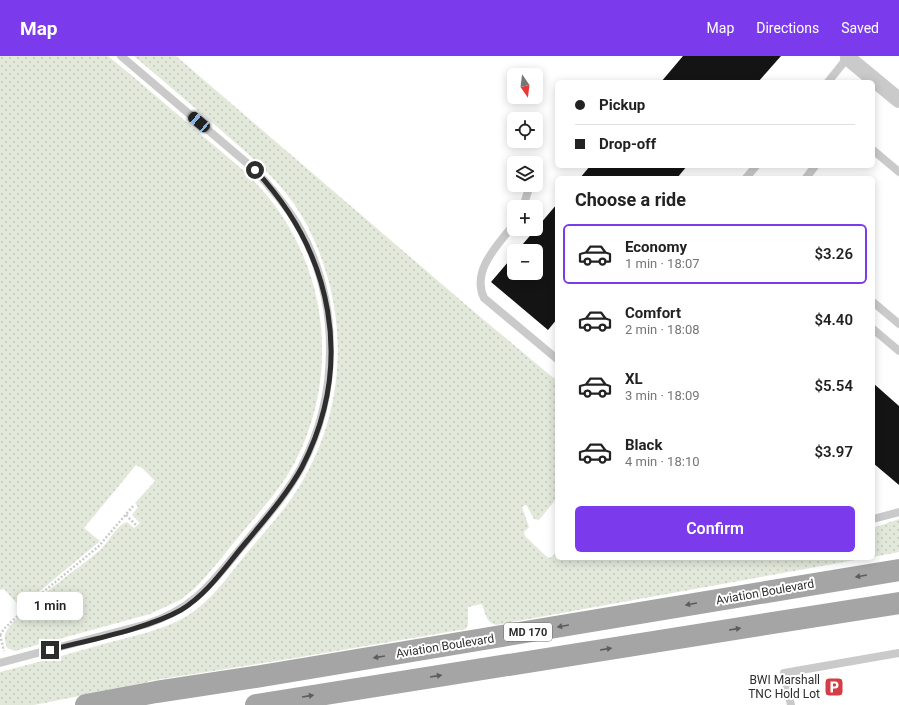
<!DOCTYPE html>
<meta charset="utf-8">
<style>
:root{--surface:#fff;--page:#f2f2f2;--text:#222;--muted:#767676;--line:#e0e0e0;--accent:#7c3aed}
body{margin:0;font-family:Roboto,sans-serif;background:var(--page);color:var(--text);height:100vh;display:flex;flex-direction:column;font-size:15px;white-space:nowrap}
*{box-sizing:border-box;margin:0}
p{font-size:13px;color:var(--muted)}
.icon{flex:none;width:22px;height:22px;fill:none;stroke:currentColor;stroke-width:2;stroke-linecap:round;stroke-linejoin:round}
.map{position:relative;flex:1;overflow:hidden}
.drawer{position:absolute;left:555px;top:120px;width:320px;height:384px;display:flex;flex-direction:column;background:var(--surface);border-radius:6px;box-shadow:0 2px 10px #0003}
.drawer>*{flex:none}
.hud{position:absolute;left:555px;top:24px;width:320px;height:88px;border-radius:6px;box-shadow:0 2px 10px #0003;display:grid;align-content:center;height:88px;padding:0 20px;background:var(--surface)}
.needle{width:26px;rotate:166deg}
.controls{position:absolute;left:507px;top:12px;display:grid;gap:8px}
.controls a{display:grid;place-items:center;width:36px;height:36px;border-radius:6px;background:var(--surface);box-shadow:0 2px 10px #0003;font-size:20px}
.end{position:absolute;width:18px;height:18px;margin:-9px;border:5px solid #2d2d2d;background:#fff;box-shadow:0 0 0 2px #fff}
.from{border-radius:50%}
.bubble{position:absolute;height:28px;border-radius:6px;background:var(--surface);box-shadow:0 2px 10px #0003;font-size:13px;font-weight:600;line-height:28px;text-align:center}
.car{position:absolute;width:12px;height:24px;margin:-12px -6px;border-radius:5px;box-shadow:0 0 3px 1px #0007;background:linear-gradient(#222 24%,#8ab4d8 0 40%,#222 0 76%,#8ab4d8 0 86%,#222 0)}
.hud b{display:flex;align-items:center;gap:14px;height:38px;font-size:15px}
.hud b+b{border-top:1px solid var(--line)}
.hud i{width:10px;height:10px;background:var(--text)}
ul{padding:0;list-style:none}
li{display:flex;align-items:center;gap:12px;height:60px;margin:0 8px 6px;padding:0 12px;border:2px solid transparent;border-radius:6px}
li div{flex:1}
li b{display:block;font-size:15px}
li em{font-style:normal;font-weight:600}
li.selected{border-color:var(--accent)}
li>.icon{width:36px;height:36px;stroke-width:1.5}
h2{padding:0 20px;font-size:18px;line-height:48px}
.action{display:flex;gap:8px;margin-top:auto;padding:8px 20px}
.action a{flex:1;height:46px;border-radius:6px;background:var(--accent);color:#fff;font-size:16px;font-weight:600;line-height:46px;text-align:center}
header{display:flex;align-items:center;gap:24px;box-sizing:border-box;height:56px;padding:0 20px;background:var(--accent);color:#fff}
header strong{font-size:19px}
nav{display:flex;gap:22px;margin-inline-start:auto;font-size:14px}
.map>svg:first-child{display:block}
</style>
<header>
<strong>Map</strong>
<nav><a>Map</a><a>Directions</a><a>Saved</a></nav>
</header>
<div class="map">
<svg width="899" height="649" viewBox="0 0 899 649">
<defs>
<pattern id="grass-dots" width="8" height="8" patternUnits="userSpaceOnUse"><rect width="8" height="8" fill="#e2e9db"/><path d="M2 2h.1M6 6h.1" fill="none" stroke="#c2c8bc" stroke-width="1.8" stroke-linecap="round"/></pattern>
</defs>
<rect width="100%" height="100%" fill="#fff"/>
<g fill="url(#grass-dots)">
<path d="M0,0H108C139,25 169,51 199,77C223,97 249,117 269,142C329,217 339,321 295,406C281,433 260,455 241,478C226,496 211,516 194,533L180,544L150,558L15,595L7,592C5,586 3,580 7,574C30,544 71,519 100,494C109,486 116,469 127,466L134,472L140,467L132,459L138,451L135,447L155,425L142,412L136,409L84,472L100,485L22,550H19L4,533L0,534Z"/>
<path d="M134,0H176L472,254L557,325V442L539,464L534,463L527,450L525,449L522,451L529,471L524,476L525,480L547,501L550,502L557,496V502H866L496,569C486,567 485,556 482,548L468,551V568L466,573L295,602L149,625L145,627L34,649H0V616C36,607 72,597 107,587C134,580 163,574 187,560C213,544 231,516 251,492C269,471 288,450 302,426C350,344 349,244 303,162C282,125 247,97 215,69C188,46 161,23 134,0Z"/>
<path d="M899,463V496L873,501V472Z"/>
</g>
<g fill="#141414">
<path d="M683,0H781L758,26H661Z"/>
<path d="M590,110H687L677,122H580Z"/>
<path d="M557,148V263L548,274L491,226L514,199V217H536V195H517Z"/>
<path d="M873,327L899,350V429L873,407Z"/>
</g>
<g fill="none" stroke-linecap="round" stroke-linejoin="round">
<g stroke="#cacaca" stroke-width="2.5" stroke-dasharray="2 2" stroke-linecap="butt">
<path d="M126,459L136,469"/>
<path d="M0,579L4,573L37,541L98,491L134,449"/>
<path d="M0,579L4,595"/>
</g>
<g stroke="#cacaca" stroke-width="8">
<path d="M828,26L848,1"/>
<path d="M873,94L899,116"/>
<path d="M536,110L537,106"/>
<path d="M746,122L756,110"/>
<path d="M806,122L815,110"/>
<path d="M523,151L530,129"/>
<path d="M514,168C498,189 471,214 484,242L557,303"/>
<path d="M873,246L899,268"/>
<path d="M873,273L899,295"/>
<path d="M873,463L899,456"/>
<path d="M0,607L147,568C197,551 213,525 245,487C265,463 286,439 301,412C340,338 340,244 299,171C287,150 271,132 255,114L121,0"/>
<path d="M791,649L784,617L899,597"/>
</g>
<path stroke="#cacaca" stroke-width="16" d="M848,2L899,44"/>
<g stroke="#a5a5a5" stroke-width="22">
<path d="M86,649L156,636L255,621L899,514"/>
<path d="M256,649L899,547"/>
</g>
</g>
<defs><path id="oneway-solid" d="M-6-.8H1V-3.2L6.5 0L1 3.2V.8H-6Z"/></defs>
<g fill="#5d5d5d">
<use href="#oneway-solid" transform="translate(861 520) rotate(170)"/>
<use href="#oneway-solid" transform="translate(691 548) rotate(170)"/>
<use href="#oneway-solid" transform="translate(563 570) rotate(170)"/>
<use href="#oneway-solid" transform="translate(735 573) rotate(-9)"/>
<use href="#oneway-solid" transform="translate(606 593) rotate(-9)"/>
<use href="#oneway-solid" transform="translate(379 601) rotate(171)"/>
<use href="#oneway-solid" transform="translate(436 620) rotate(-9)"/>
<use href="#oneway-solid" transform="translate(308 640) rotate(-9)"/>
</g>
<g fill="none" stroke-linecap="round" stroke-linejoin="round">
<path stroke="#2d2d2d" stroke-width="5" d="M50,594C89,584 147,573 181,554C208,538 227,508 248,484C267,461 288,437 302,411C355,308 333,197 255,114"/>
</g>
<defs>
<g id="parking-square" transform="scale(1)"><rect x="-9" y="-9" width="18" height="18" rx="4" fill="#d53d45" stroke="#fff"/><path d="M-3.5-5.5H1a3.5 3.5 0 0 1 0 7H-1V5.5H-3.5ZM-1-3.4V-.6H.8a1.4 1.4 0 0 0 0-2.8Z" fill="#fff"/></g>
</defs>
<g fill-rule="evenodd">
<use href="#parking-square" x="834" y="631"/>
</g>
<g text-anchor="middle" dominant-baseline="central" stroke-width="4" stroke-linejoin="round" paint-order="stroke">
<rect fill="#fff" stroke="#6c6c6c" stroke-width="1" x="504" y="567" width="48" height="18" rx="3"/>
<g font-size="11" font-weight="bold" fill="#2d2d2d">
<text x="528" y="576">MD 170</text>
</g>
<g font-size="12" fill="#2d2d2d" stroke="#fff">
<text transform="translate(765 536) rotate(-10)">Aviation Boulevard</text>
<text transform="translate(445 590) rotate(-9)">Aviation Boulevard</text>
</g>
<g font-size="12" fill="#2d2d2d" stroke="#fff" text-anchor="end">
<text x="820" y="624">BWI Marshall<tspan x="820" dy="14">TNC Hold Lot</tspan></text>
</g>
</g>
</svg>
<div class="controls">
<a><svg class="needle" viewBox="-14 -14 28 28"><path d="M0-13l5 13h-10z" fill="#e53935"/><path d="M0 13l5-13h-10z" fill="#767676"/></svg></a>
<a><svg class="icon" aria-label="locate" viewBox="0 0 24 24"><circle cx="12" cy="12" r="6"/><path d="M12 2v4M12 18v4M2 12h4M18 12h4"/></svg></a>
<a><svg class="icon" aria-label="layers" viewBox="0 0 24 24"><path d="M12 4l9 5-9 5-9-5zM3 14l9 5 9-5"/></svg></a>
<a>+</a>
<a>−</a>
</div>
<i class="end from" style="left:255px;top:114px"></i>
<i class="end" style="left:50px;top:594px"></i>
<div class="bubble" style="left:17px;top:536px;width:66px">1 min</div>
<i class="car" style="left:199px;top:66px;rotate:310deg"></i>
<div class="hud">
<b><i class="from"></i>Pickup</b>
<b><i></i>Drop-off</b>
</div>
<section class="drawer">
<h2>Choose a ride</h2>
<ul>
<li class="selected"><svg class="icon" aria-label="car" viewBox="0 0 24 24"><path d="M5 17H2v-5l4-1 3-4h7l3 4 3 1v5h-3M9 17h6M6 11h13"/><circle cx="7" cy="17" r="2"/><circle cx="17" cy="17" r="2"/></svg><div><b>Economy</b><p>1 min · 18:07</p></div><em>$3.26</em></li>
<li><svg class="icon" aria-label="car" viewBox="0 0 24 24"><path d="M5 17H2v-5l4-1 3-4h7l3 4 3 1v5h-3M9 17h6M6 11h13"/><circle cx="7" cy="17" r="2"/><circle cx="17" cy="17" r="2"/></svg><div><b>Comfort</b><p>2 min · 18:08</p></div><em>$4.40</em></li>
<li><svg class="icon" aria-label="car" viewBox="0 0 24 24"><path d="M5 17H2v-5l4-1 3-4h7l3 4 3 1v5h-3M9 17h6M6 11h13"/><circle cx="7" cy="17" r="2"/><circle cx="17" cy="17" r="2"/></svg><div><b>XL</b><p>3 min · 18:09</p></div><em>$5.54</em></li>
<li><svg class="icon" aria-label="car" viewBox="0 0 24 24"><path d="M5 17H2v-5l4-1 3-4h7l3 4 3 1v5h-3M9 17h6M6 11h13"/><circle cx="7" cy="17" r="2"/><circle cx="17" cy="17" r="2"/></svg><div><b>Black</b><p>4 min · 18:10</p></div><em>$3.97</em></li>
</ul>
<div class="action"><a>Confirm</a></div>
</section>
</div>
